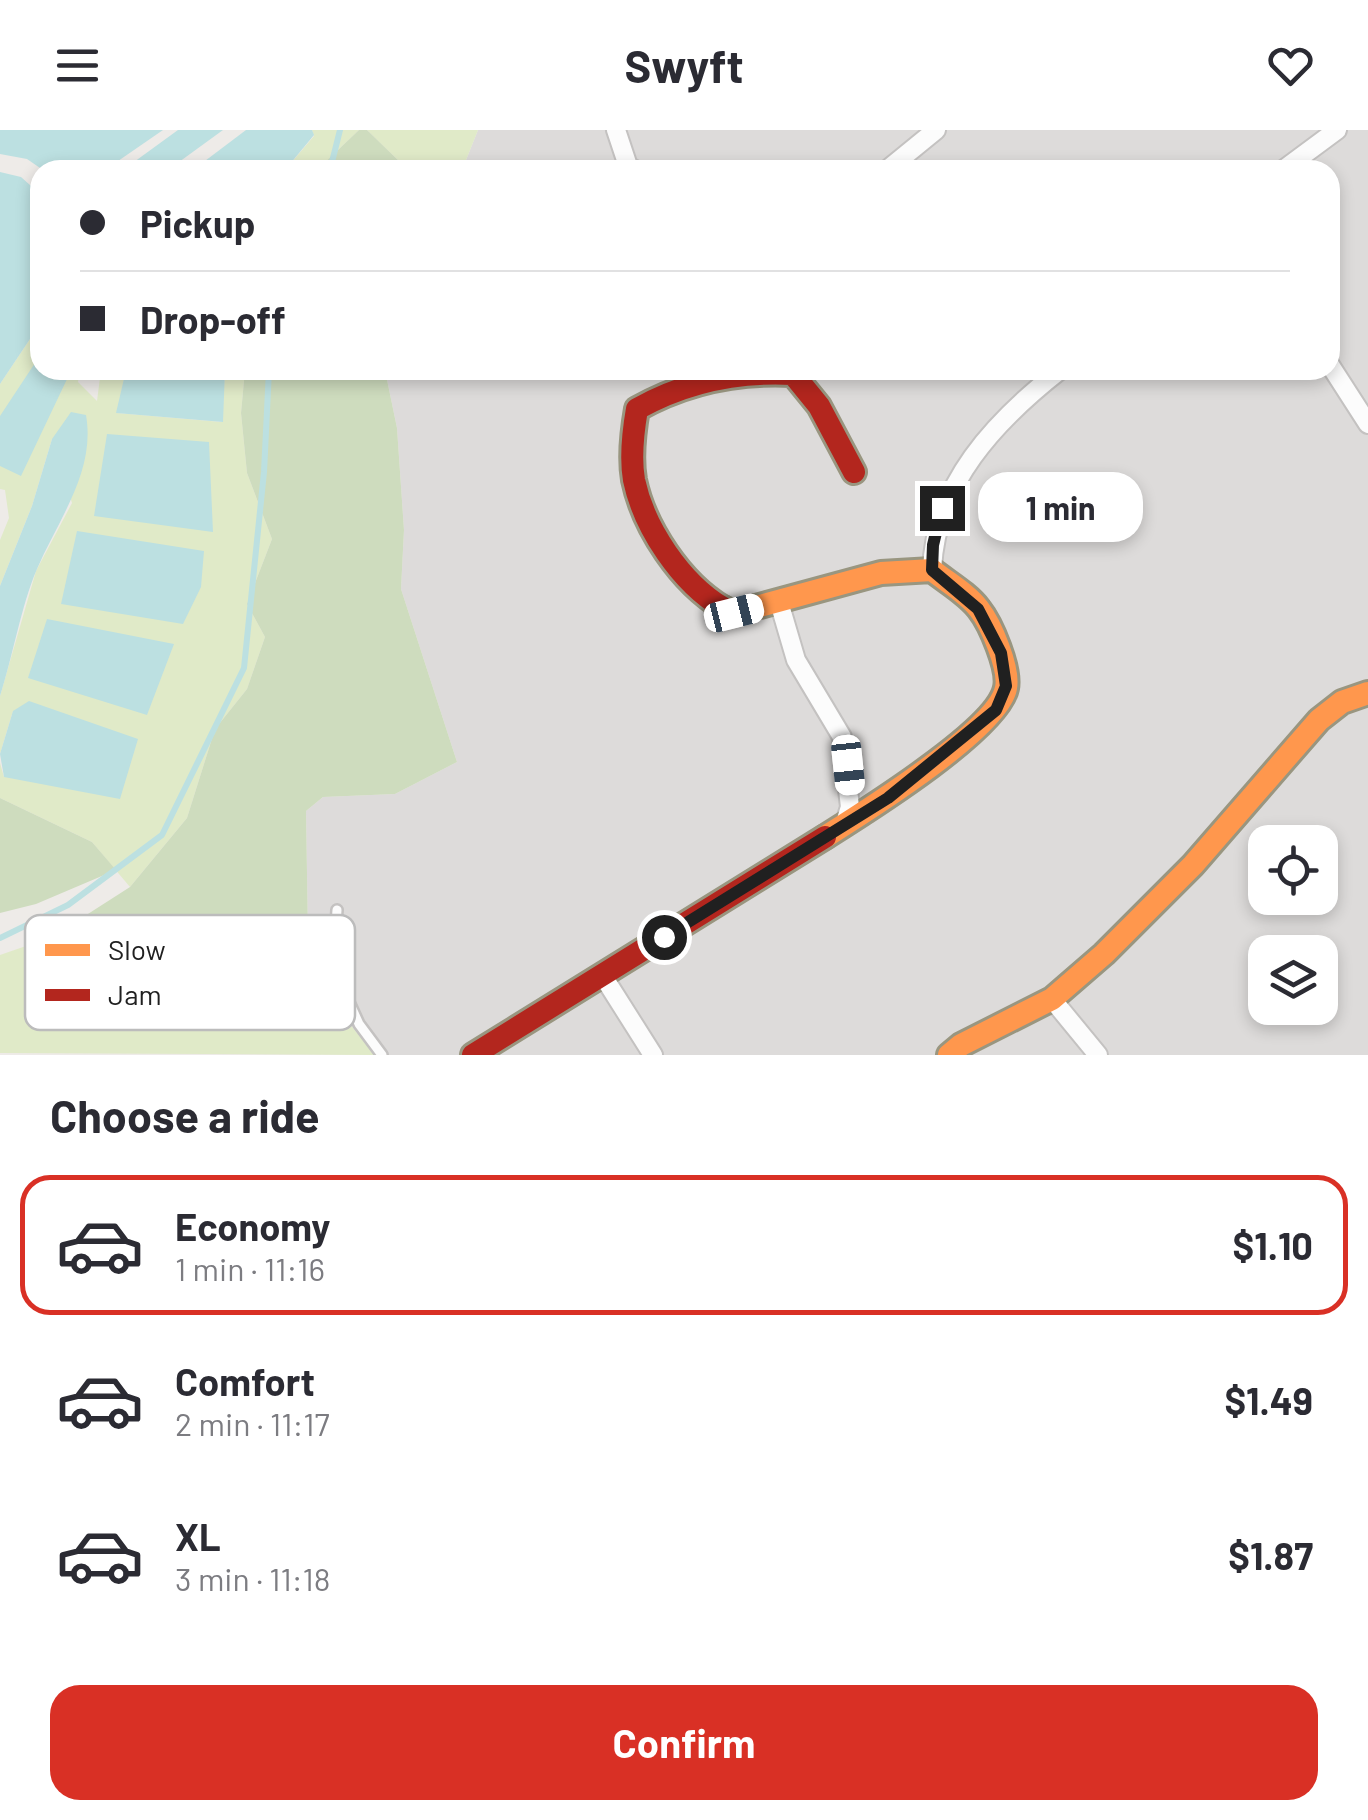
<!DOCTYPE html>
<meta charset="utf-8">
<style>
:root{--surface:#fff;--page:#f2f2f3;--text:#2b2b33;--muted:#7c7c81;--line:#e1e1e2;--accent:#d93025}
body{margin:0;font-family:Barlow,sans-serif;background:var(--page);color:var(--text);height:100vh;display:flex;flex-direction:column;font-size:38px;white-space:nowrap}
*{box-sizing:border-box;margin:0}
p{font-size:32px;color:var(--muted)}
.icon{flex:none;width:55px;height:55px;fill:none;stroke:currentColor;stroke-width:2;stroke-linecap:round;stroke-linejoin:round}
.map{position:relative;height:925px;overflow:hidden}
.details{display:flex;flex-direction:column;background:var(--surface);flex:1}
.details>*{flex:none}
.guide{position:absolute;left:30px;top:30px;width:1310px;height:220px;border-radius:30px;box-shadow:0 5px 15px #0003;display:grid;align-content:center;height:220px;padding:0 50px;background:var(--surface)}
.tools{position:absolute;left:1248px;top:695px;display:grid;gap:20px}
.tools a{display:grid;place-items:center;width:90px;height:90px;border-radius:20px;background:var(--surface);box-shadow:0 5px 15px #0003;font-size:50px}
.end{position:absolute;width:45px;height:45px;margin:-22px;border:12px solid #202020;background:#fff;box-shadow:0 0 0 5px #fff}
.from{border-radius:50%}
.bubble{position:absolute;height:70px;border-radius:30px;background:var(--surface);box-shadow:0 5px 15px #0003;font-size:32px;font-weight:700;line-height:70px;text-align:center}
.car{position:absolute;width:30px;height:60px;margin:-30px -15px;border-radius:12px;box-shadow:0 0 8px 2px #0007;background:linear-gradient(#fff 24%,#345 0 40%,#fff 0 76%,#345 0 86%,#fff 0)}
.guide b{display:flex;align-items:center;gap:35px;height:95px;font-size:38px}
.guide b+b{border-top:2px solid var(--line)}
.guide i{width:25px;height:25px;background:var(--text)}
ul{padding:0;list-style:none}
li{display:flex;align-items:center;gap:30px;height:140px;margin:0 20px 15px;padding:0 30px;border:5px solid transparent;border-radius:30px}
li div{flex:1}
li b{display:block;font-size:38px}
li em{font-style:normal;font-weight:700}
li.selected{border-color:var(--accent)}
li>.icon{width:90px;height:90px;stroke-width:1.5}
h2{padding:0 50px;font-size:45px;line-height:120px}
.cta{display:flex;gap:20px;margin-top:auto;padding:20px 50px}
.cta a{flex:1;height:115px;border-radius:30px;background:var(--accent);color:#fff;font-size:40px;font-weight:700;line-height:115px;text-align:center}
header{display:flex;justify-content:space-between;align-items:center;height:130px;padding:0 50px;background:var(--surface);font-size:45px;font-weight:700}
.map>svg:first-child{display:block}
</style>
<header><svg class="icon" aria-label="menu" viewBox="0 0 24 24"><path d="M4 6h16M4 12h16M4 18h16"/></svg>Swyft<svg class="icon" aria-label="heart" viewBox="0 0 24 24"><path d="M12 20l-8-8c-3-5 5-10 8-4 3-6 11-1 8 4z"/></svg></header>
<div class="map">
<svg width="1368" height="925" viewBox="0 0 1368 925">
<rect width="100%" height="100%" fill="#eeebe8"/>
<path fill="#dddbda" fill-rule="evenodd" d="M478,0H1368V925H375L340,882L308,805L306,681L323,667L395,664L457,632L401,459L404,400L397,298L385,240H1330V40H462ZM1265,712H1320V768H1265ZM1265,822H1320V878H1265Z"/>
<g fill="#e0eac8">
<path d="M312,0H359L317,40H285L314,6Z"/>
<path d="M367,0H478L462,40H404L403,35Z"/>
<path d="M40,194V240H80L78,252L97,271L101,240H126L117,283L222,292L225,240H245L241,283L247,343L272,409L247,474L265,507L247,559L215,599L187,688L130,757L92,712L0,668V633L4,647L13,581L0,624V566L36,441L72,373L52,309L32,376L0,456V410L9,388L5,360L0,359V254Z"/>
<path d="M308,805L340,882L375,925L0,923V825L52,807H86L115,821L139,844L180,849Z"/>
</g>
<g fill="#cedcbe">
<path d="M359,0H367L403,35L404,40H317Z"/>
<path d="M245,240H385L397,298L404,400L401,459L457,632L395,664L323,667L306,681L308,805L180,849L139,844L115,821L86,807H52L130,757L187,688L215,599L247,559L265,507L247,474L272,409L247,343L241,283Z"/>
<path d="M0,668L92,712L116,740L36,774L0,783Z"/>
</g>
<g fill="#bce0e1">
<path d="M0,0H163L105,40H43L27,29L0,24Z"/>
<path d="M178,0H223L168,40H123Z"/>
<path d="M246,0H312L314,5L285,40H193Z"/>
<path d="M0,42L21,47L40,64V194L0,254Z"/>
<path d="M37,230L40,240H55L68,247L21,346L0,336V286Z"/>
<path d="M126,240H225L223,292L116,283Z"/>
<path d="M71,282L86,285C96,341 58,390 37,439C21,476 13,526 0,566V456L32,376L52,309Z"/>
<path d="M107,304L209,312L213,402L94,386Z"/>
<path d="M77,401L204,421L201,457L183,494L61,474Z"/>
<path d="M47,489L174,514L147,585L28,548Z"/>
<path d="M29,571L138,609L120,669L4,647L0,624L13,581Z"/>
</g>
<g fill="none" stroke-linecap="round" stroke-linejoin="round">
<g stroke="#bce0e1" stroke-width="6">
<path d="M330,40L340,0"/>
<path d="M0,808L68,775L162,705L244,538L264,342L269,240"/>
</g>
<g stroke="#c4c2c1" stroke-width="14">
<path id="lane" d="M337,780L333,837L359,894L382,925"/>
</g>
<g stroke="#c4c2c1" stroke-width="22">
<g id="street">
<path d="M616,0L628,36L635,40"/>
<path d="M887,40L936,0"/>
<path d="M1283,40L1337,0"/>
<path d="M1330,235L1368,294"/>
<path d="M932,440C935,354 995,291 1060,240"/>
<path d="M779,472L796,530L842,607L850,677L845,693"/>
<path d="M603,846L653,925"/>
<path d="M1052,869L1098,925"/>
</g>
</g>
<g stroke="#999680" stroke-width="28">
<g id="slow">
<path d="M723,478L734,483L881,443L932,440C947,452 968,464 979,479C991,494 1010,539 1006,558C998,599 863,683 825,707"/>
<path d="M949,925L961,915L1052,869L1104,824L1193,735L1319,590L1342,572L1368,563"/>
</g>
</g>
<g stroke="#999680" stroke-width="28">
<g id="jam">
<path d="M723,478C681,453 644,398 634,350C630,327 633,302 637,279C685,252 738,241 793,244L819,276L854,342"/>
<path d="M473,925L825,707"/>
</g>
</g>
<use href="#lane" stroke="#fcfcfc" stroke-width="9"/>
<use href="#street" stroke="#fcfcfc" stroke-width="18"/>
<use href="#slow" stroke="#ff974d" stroke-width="22"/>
<use href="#jam" stroke="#b3261e" stroke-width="22"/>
</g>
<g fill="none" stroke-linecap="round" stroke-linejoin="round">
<path stroke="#202020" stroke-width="12" d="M664,807L888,668L996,580L1006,556L1001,523L978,479L932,440L933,415L942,378"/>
</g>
<rect x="25" y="785" width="330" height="115" rx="15" fill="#fff" stroke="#bcbcbc" stroke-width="2.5"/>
<rect x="45" y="814" width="45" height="12" fill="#ff974d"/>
<rect x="45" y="859" width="45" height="12" fill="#b3261e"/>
<g font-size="28" fill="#202020">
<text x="108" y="830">Slow</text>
<text x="108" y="875">Jam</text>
</g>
</svg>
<div class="tools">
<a><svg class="icon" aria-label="locate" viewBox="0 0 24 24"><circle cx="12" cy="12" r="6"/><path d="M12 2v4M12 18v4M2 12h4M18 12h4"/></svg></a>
<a><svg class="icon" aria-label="layers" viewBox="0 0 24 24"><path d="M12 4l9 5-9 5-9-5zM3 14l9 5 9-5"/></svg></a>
</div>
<i class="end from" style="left:664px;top:807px"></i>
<i class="end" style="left:942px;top:378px"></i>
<div class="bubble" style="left:978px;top:342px;width:165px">1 min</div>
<i class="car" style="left:734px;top:483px;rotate:76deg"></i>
<i class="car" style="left:848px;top:635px;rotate:174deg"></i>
<div class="guide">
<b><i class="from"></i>Pickup</b>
<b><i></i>Drop-off</b>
</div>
</div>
<section class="details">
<h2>Choose a ride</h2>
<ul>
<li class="selected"><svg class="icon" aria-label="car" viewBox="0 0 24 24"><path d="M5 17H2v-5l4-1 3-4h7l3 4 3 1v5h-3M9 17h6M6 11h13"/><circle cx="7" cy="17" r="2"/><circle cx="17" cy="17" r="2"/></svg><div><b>Economy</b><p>1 min · 11:16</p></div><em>$1.10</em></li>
<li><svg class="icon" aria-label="car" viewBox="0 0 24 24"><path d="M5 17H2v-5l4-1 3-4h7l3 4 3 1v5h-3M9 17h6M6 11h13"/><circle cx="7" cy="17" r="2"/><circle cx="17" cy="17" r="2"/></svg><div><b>Comfort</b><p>2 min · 11:17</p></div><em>$1.49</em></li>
<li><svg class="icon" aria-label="car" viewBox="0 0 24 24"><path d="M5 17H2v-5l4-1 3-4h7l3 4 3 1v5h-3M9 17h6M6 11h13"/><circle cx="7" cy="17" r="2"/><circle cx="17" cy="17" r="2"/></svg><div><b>XL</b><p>3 min · 11:18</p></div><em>$1.87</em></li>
</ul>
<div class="cta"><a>Confirm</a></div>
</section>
